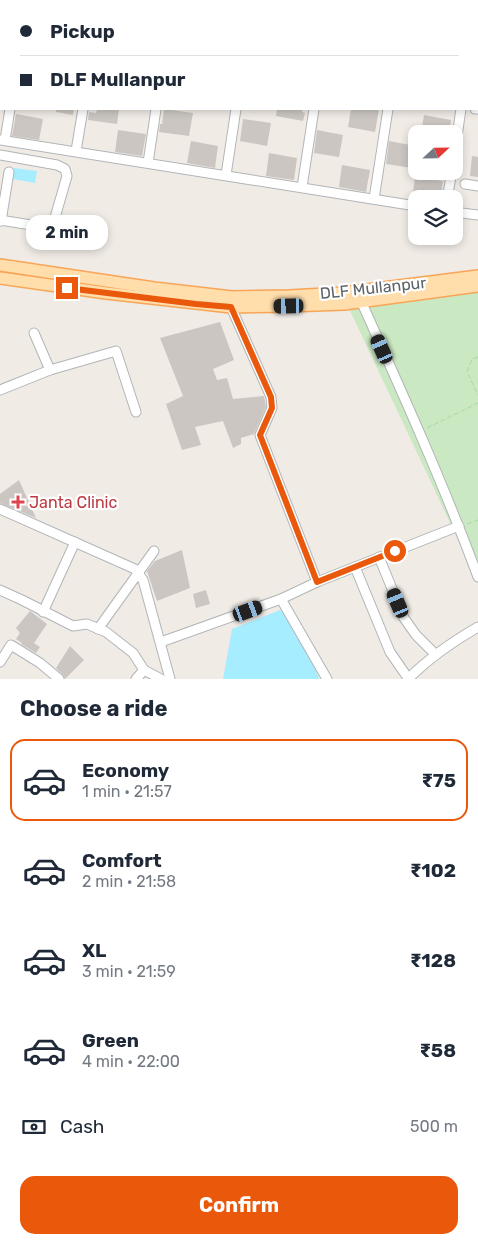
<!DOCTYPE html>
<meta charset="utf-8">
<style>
:root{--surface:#fff;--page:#f2f2f3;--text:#1f2937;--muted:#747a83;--line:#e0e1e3;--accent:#ea580c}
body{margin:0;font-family:Rubik,sans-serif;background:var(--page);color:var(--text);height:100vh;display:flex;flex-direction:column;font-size:19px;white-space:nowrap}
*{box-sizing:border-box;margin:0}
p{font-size:16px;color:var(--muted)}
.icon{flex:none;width:28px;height:28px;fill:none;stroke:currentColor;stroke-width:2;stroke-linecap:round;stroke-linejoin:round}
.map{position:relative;height:679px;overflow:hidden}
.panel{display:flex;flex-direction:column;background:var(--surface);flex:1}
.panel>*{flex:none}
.top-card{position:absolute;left:0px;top:0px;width:479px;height:110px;box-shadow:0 2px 8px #0003;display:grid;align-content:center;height:110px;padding:0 20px;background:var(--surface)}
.needle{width:32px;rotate:68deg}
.buttons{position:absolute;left:408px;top:125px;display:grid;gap:10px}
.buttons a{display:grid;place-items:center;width:55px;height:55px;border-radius:10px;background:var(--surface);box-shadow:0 2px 8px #0003;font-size:25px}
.end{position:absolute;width:22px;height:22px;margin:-11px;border:6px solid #ea580c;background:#fff;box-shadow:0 0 0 2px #fff}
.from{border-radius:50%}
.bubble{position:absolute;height:35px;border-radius:15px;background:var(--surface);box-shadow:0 2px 8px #0003;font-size:16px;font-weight:700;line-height:35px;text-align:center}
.car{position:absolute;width:15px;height:30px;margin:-15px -8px;border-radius:6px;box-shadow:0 0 4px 1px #0007;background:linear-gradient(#222 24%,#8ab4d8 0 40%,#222 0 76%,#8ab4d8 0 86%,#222 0)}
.top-card b{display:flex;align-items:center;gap:18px;height:48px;font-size:19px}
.top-card b+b{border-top:1px solid var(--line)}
.top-card i{width:12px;height:12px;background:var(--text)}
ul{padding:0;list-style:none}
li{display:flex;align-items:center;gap:15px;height:82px;margin:0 10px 8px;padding:0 10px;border:2px solid transparent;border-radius:15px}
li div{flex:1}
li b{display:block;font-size:19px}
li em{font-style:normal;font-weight:700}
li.active{border-color:var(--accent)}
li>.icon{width:45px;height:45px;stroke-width:1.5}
h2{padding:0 20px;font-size:22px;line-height:60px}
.pay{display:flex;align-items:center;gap:12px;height:55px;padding:0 20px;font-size:19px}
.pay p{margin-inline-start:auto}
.action{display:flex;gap:10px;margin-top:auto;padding:10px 20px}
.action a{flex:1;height:58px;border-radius:15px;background:var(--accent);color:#fff;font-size:20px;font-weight:700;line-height:58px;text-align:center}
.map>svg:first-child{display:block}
</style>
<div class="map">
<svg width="478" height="679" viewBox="0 0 478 679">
<rect width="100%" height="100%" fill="#f0ebe5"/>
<path fill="#cae8c1" d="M478,290V582L347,304Z"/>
<g fill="#a6edff">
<path d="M14,168L37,171L35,183L13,179Z"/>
<path d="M280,610L300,628L319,679H223L232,629Z"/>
</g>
<g fill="#cbc6c2">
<path d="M56,109H74L73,115L56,112Z"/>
<path d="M97,109H119L117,124L88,120L89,112L96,113Z"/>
<path d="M164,109L193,113L189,136L159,132L160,124H162Z"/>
<path d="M277,109H303L302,112L305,113L303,121L276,116Z"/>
<path d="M351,109H379L375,132L348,127Z"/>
<path d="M16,114L43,119L39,140L12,136Z"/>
<path d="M424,115L451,120L449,134H421Z"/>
<path d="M243,119L271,123L267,146L240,141Z"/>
<path d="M118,130L146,134L142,156L115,152Z"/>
<path d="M317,130L343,135L339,157L314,153Z"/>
<path d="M191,141L218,146L215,168L187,163Z"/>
<path d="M389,141L416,146L412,168L386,164Z"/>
<path d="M269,153L297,158L294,180L266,176Z"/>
<path d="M472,156L478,157V177L470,176Z"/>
<path d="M342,165L370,170L366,192L339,187Z"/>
<path d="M415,177L443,181L440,199H412Z"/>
<path d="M220,322L234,360L213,369L217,380L227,378L233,399L264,396L266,407L254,434L241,438V444L233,448L223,421L195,427L201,445L182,450L166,404L183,396L160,338Z"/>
<path d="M19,480L36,518L0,503V494Z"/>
<path d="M182,550L190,588L157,601L147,571L155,561Z"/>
<path d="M206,590L210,604L196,608L193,594Z"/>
<path d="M30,611L47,624L34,643L40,647L36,653L21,644L22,643L16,639L20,633L16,628Z"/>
<path d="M70,646L84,660L65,679L63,675L56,668Z"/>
</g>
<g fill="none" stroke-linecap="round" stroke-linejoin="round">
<g stroke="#b1b5b8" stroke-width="11">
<g id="minor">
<path d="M130,0L138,1"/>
<path d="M27,1L28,0"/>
<path d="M100,1V0"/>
<path d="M174,1V0"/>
<path d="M252,1V0"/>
<path d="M330,1V0"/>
<path d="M404,1V0"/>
<path d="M478,4V1"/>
<path d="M475,109H478"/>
<path d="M0,140L416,206"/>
<path d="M5,140L10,109"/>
<path d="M76,151L83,109"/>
<path d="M0,155L57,165L65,169L67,176L54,221C52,227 49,228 43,227L0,220"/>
<path d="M454,157L461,109"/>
<path d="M148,163L156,109"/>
<path d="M226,175L236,109"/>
<path d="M465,184L478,186"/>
<path d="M302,187L314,109"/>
<path d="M374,199L388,109"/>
<path d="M447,199L452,171"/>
<path d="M454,212L478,215"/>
<path d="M1,221L9,172"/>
<path d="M361,301C402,392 443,483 478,577"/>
<path d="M231,307L271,397L272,408L260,435L317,582"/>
<path d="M34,333L50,370"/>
<path d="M0,390L50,370L116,351L136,412"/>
<path d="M0,509L135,569L143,580L170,679"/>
<path d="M379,557L404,618L416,635L435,654"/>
<path d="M355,567L390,652L408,678"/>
<path d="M0,590L22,600L73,626L87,624L106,632L133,653L144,670L161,679"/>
<path d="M281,599L327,679"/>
<path d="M43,612L75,542"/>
<path d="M98,629L154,551"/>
<path d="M161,642L281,599L317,582L459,526"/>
<path d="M0,662L11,645L40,663L59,679"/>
<path d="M136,679L144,670"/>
<path d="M408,679C429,658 452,642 478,627"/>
</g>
</g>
<g stroke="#f8a557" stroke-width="14">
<g id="major">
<path d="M0,265L154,288L232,297L289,296L343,293L478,276"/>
<path d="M0,278L106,293L231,307L289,306L344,304L478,286"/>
</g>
</g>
<g stroke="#a3dba5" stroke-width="1" stroke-dasharray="5 2.5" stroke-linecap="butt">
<path d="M478,357L472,359L467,372L478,395"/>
<path d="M427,428L478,403"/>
<path d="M467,524L478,520"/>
</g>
<use href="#minor" stroke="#fff" stroke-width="9"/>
<use href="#major" stroke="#ffdeab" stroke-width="11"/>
</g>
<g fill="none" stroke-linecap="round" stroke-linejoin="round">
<path stroke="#ea580c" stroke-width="6" d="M67,288L196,304L231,307L271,397L272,408L260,435L317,582L395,551"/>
</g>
<path fill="#e0444e" stroke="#fff" stroke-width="2" d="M15.5 494.5h5v5h5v5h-5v5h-5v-5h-5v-5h5z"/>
<g text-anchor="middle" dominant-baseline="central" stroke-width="4.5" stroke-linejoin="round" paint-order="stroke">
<g font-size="16" fill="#5d6366" stroke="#fff">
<text transform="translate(373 288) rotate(-6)">DLF Mullanpur</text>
</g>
<g font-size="16" fill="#be3a42" stroke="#fff" text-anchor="start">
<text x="29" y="502">Janta Clinic</text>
</g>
</g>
</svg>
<div class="buttons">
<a><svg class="needle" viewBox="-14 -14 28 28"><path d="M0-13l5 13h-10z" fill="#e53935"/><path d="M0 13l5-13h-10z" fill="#747a83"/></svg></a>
<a><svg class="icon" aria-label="layers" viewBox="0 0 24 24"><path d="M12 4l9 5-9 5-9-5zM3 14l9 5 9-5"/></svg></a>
</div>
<i class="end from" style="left:395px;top:551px"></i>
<i class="end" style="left:67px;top:288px"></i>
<div class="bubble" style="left:26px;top:215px;width:82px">2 min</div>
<i class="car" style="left:289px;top:306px;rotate:269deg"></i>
<i class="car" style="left:382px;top:349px;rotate:336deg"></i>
<i class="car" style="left:398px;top:603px;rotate:337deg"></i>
<i class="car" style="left:248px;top:611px;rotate:70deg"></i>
<div class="top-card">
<b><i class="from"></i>Pickup</b>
<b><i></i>DLF Mullanpur</b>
</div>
</div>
<section class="panel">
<h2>Choose a ride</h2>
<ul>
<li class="active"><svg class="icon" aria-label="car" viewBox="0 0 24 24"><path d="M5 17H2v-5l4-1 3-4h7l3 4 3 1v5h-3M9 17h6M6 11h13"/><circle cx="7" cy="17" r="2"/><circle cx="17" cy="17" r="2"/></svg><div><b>Economy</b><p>1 min · 21:57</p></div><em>₹75</em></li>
<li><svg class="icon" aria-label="car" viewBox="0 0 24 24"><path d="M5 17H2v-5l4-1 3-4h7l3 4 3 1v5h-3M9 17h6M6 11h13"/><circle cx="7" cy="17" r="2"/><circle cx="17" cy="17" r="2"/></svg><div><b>Comfort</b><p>2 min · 21:58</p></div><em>₹102</em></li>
<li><svg class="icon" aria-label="car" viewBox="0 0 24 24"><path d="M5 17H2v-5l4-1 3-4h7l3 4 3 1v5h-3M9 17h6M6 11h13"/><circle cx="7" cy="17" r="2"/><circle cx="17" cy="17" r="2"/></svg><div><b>XL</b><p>3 min · 21:59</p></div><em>₹128</em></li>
<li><svg class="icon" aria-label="car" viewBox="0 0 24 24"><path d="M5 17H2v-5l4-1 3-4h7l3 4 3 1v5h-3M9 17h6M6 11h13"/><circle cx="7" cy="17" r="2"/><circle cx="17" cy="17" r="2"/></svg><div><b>Green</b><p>4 min · 22:00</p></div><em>₹58</em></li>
</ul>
<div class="pay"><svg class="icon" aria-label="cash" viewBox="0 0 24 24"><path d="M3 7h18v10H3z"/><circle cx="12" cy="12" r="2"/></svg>Cash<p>500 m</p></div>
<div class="action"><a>Confirm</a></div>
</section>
